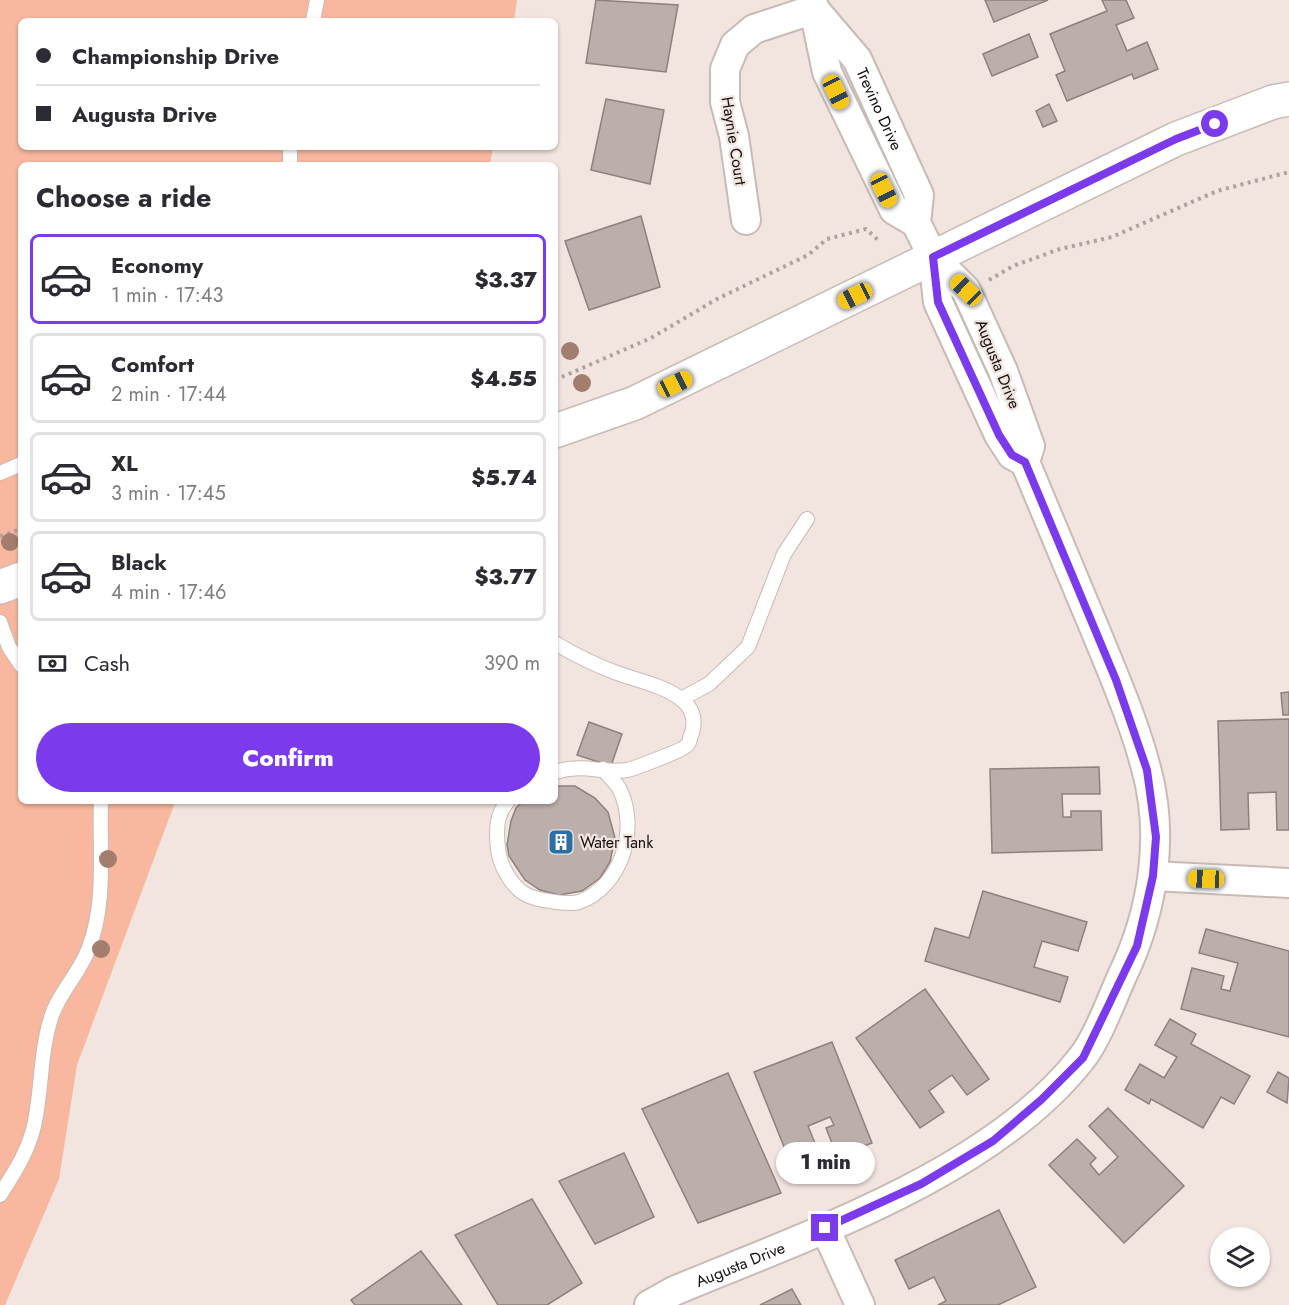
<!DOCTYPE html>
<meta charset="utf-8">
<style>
:root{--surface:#fff;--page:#f7f7f7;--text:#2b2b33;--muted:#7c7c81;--line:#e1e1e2;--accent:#7c3aed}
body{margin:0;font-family:Jost,sans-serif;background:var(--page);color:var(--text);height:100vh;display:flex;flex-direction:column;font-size:22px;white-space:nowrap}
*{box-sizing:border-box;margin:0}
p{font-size:20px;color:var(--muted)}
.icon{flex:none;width:33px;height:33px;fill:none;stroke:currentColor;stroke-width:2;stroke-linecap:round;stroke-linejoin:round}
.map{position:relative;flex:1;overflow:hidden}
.sheet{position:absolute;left:18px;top:162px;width:540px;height:642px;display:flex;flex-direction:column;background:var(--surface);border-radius:9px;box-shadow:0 2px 4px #0004}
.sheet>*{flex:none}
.hud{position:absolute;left:18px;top:18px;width:540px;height:132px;border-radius:9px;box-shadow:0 2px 4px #0004;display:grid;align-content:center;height:132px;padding:0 18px;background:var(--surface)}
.buttons{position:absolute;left:1210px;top:1227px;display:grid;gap:12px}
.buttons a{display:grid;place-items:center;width:60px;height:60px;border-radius:50%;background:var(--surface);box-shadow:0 2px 4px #0004;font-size:30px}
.end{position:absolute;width:27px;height:27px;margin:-14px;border:8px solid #7c3aed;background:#fff;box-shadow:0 0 0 3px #fff}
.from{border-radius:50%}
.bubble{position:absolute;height:42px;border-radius:21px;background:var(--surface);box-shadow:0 2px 4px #0004;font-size:20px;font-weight:800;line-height:42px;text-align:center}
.car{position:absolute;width:18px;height:36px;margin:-18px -9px;border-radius:8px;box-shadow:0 0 4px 2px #0007;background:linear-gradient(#f5c518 24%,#345 0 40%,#f5c518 0 76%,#345 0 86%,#f5c518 0)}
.hud b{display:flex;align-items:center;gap:21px;height:57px;font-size:22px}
.hud b+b{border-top:2px solid var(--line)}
.hud i{width:15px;height:15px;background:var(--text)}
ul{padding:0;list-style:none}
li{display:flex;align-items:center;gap:18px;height:90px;margin:0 12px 9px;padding:0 6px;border:3px solid var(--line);border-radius:9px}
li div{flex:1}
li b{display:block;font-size:22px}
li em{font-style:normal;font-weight:800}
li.current{border-color:var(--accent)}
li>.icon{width:54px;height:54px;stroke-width:1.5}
h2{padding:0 18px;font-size:27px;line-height:72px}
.pay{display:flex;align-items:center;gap:15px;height:66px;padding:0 18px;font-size:22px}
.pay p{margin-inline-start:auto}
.primary-button{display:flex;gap:12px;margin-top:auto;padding:12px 18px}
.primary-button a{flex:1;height:69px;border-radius:36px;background:var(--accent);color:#fff;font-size:24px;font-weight:800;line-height:69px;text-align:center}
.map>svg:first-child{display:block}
</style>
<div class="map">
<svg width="1289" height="1305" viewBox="0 0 1289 1305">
<rect width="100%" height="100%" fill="#f2e4df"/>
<path fill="#f8b79e" d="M0,0H517L514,21H21V147H493L490,165H21V801H172L174,805L77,1065L59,1179L5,1305H0Z"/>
<g fill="#bcaeaa" stroke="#8d817c" stroke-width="1.5">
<path d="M596,0L678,5L666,72L586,63Z"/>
<path d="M985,0H1048L994,22Z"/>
<path d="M1102,0H1126L1134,18L1116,25L1127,51L1147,42L1158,69L1134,79L1132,74L1067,101L1056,75L1065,71L1050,34L1107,11Z"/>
<path d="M1029,34L1038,57L992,76L983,54Z"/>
<path d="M606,99L664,110L650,184L591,170Z"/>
<path d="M1049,104L1057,121L1043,127L1036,111Z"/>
<path d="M641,216L660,287L589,310L565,241Z"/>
<path d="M1289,692V715H1283L1281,693Z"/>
<path d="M1289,719V830H1277L1276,792L1248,793L1249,829L1221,830L1218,721Z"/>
<path d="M589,722L622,734L611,766L577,755Z"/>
<path d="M1099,767L1100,794H1062L1063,817H1071V811H1101L1102,850L992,853L990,769Z"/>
<path d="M555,786H575L595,798L608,812L615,838L610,862L600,878L582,891L559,895L540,890L525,880L509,856L507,845L511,821L516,808L523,801H555Z"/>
<path d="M983,891L1087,922L1078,951L1042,941L1034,967L1068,977L1060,1002L925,961L935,928L969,938Z"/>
<path d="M1206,929L1289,951V1037L1181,1009L1192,968L1224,976L1221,989L1230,991L1238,963L1199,953Z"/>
<path d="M925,989L989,1079L967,1095L952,1075L929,1091L944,1112L920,1128L856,1038Z"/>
<path d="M1170,1019L1196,1034L1191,1044L1250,1076L1234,1104L1221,1097L1203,1128L1151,1099L1149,1104L1125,1090L1140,1064L1164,1078L1177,1057L1155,1045Z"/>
<path d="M832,1042L872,1143L837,1156L826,1128L834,1125L830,1117L808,1126L823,1163L795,1174L754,1072Z"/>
<path d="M1278,1072L1289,1078L1287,1103L1267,1092Z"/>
<path d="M728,1073L781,1193L698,1223L642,1109Z"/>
<path d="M1108,1108L1184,1186L1124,1243L1049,1165L1077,1139L1096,1158L1090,1164L1099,1175L1118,1157L1089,1126Z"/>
<path d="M624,1153L654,1217L595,1244L559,1181Z"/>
<path d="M532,1199L582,1283L547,1305H498L455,1235Z"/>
<path d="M999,1210L1036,1287L998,1305H938L946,1301L934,1277L909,1289L895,1260Z"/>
<path d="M421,1251L462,1305H355L351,1300Z"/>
<path d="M792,1289L801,1305H760Z"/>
</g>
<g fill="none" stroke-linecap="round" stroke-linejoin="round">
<g stroke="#c8bbb6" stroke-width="16">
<g id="service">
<path d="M313,21L317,0"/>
<path d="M290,165V147"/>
<path d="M0,473L21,464"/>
<path d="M0,622L9,647L21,665"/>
<path d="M555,643C575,655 595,665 617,673C646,684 709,693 690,738C690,741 688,745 686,746C683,750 633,769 627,770C601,774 585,763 555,772"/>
<path d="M683,698L709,684L748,647L784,554L807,519"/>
<path d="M508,801C496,814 496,831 498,848C499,864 511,886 525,894C534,900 569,905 579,902C621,887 639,830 620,790C617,783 608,776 603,769"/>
<path d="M0,1195C14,1173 28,1152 34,1126C42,1091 40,1052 51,1018C58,994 79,974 88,950C107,903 99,850 101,801"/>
</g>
</g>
<g stroke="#c8bbb6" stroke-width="32">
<g id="minor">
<path id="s1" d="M816,11L857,59L919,195L916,223"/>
<path d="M746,220L734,136L725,102V69L735,45L754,29L815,9"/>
<path d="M933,257L938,302L999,435L1012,455L1025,462"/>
<path d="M1153,876L1289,883"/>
<path d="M825,1228L860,1305"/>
<path id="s2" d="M649,1305L674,1291C805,1236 991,1174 1081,1059C1097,1040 1112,998 1123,974C1153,911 1165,836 1146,768C1134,722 1114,676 1096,632C1072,575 1049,519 1025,462L1030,446L1003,371L966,290L933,257L916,223L894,210L827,72L812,0"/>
</g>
</g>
<g stroke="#c8bbb6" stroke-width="36">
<g id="tertiary">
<path d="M555,431L635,403L1176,139L1273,102L1289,99"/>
<path d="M0,587L21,579"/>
</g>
</g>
<g stroke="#ada29e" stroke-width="4" stroke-dasharray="3 4.5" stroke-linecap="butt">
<path d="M989,280L1013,266L1060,249L1112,237L1217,191L1289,172"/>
<path d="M555,380L651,338L717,299L808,255L827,239L866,229L878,240"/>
<path d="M0,536L21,529"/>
</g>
<use href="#service" stroke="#fff" stroke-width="14"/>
<use href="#minor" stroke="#fff" stroke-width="28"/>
<use href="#tertiary" stroke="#fff" stroke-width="33"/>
</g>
<g fill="#a37e6f">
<circle cx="570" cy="351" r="9"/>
<circle cx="582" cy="383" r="9"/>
<circle cx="10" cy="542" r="9"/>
<circle cx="108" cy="859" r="9"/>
<circle cx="101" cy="949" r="9"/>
</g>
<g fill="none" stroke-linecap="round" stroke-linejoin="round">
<path stroke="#7c3aed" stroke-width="8" d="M825,1228L921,1184L993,1141L1041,1100L1083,1058L1137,946L1153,876L1156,837L1147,770L1116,680L1025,462L1012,455L999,435L938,302L933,257L1176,139L1215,124"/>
</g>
<defs>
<g id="building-square" transform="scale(1.35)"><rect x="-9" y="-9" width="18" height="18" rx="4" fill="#2a70a5" stroke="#f2e4df"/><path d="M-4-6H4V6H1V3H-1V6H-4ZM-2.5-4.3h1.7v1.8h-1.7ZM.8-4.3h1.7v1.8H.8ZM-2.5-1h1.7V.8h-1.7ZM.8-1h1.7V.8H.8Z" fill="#fff"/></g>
</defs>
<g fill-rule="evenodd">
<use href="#building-square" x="561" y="842"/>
</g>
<g text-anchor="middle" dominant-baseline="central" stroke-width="4.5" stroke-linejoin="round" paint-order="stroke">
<g font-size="16" fill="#140f0e" stroke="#f2e4df">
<text stroke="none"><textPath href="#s1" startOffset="118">Trevino Drive</textPath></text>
<text transform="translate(734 141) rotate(81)">Haynie Court</text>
<text transform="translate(998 364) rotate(68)">Augusta Drive</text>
<text stroke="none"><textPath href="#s2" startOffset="100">Augusta Drive</textPath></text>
</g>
<g font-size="16" fill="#140f0e" stroke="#f2e4df" text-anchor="start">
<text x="580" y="842">Water Tank</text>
</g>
</g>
</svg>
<div class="buttons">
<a><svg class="icon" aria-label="layers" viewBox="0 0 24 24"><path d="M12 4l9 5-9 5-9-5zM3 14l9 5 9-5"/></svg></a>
</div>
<i class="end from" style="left:1215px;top:124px"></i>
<i class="end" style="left:825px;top:1228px"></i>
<div class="bubble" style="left:776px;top:1142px;width:99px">1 min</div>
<i class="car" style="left:836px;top:92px;rotate:154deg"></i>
<i class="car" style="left:884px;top:190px;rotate:154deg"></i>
<i class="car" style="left:966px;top:290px;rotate:314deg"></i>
<i class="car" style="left:855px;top:296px;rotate:244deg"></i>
<i class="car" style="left:675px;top:384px;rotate:64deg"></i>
<i class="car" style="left:1206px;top:879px;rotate:272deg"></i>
<div class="hud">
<b><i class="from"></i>Championship Drive</b>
<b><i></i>Augusta Drive</b>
</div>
<section class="sheet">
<h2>Choose a ride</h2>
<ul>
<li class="current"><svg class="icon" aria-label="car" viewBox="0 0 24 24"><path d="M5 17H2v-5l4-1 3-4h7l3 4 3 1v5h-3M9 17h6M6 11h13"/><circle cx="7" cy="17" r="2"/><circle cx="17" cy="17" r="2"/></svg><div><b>Economy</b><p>1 min · 17:43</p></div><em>$3.37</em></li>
<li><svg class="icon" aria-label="car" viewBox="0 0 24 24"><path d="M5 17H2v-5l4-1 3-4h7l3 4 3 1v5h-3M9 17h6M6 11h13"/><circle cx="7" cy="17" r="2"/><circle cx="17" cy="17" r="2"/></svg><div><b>Comfort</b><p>2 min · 17:44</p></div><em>$4.55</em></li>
<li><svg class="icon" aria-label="car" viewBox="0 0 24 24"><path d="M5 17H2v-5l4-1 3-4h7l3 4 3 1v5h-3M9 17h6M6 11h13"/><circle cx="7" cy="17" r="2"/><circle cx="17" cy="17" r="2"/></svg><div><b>XL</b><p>3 min · 17:45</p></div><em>$5.74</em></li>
<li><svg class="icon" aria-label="car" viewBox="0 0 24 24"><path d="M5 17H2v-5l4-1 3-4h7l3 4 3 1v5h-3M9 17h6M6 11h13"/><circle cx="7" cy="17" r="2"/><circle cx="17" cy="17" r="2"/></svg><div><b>Black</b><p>4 min · 17:46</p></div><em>$3.77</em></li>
</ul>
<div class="pay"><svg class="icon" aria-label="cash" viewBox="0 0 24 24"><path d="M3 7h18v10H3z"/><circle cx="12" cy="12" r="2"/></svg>Cash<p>390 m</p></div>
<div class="primary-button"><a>Confirm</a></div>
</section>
</div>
